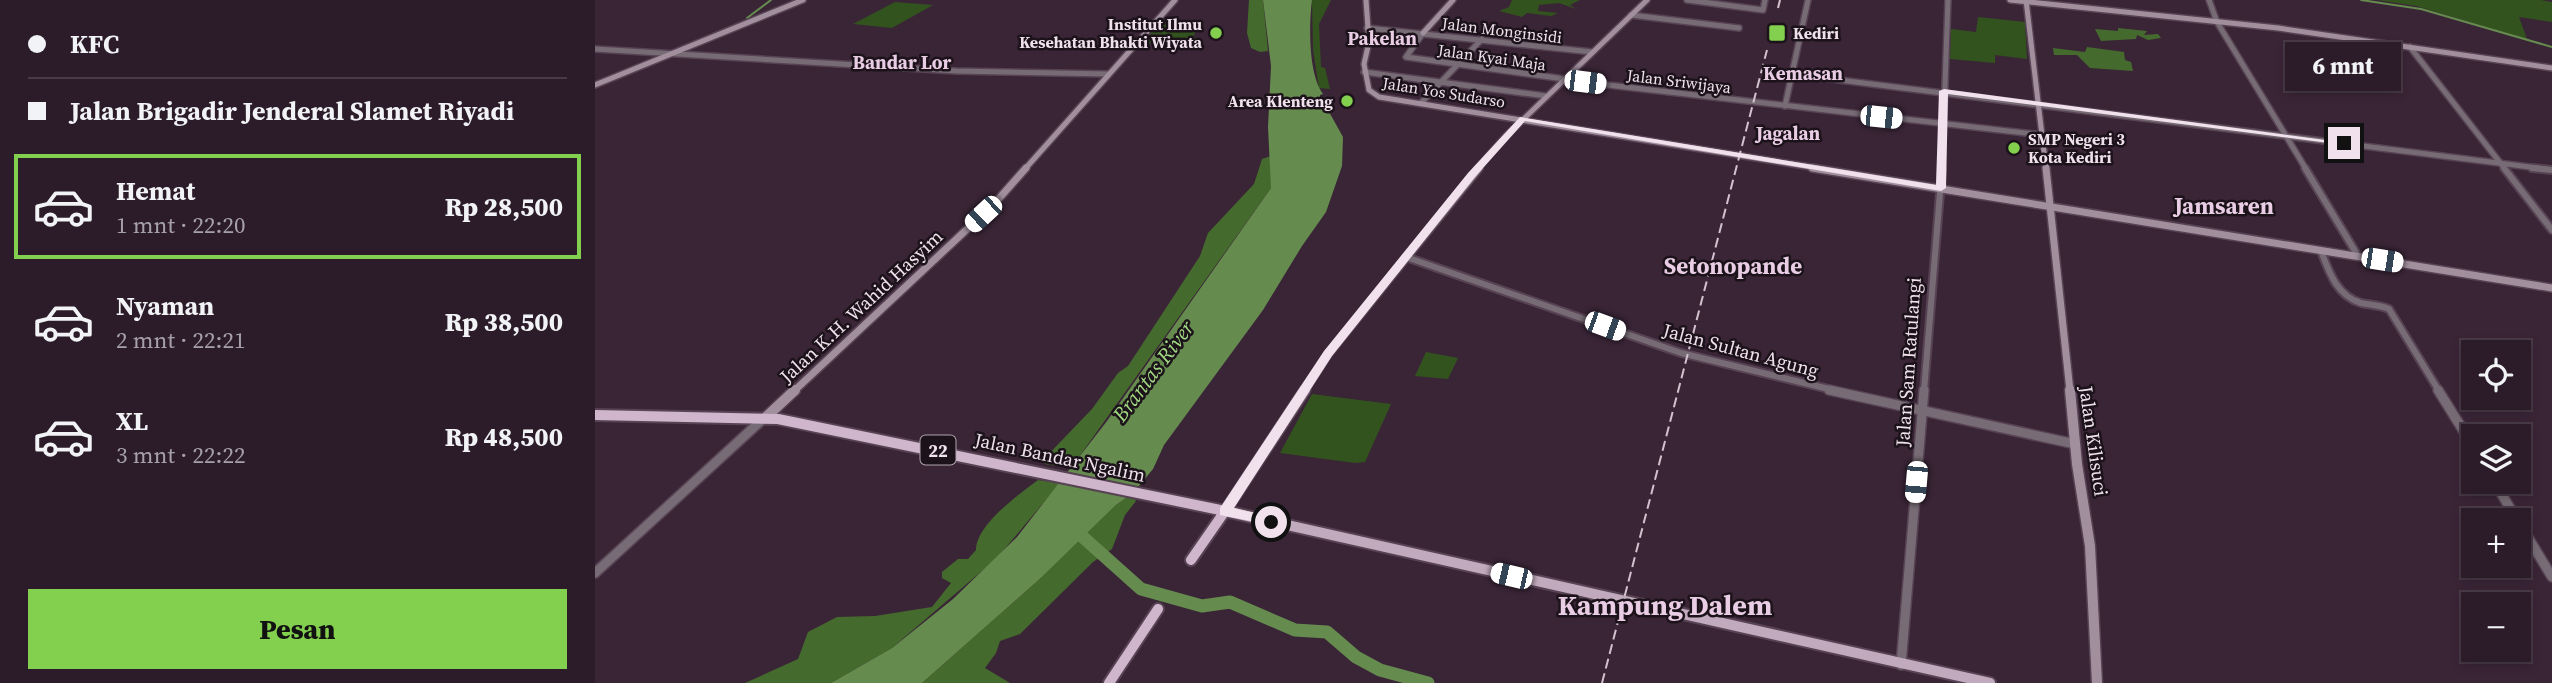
<!DOCTYPE html>
<html lang="id">
<meta charset="utf-8">
<style>
:root{--surface:#2c1c29;--page:#342531;--text:#f1f3f6;--muted:#a6a1a8;--line:#483a46;--accent:#83d04f}
body{margin:0;font-family:"Source Serif 4",serif;background:var(--page);color:var(--text);height:100vh;display:flex;flex-direction:column;font-size:26px;white-space:nowrap}
*{box-sizing:border-box;margin:0}
p{font-size:23px;color:var(--muted)}
.icon{flex:none;width:38px;height:38px;fill:none;stroke:currentColor;stroke-width:2;stroke-linecap:round;stroke-linejoin:round}
.map{position:relative;flex:1;overflow:hidden}
.drawer{display:flex;flex-direction:column;background:var(--surface);width:595px}
.drawer>*{flex:none}
.guide{display:grid;align-content:center;height:154px;padding:0 28px;background:var(--surface)}
.tools{position:absolute;left:1866px;top:340px;display:grid;gap:14px}
.tools a{display:grid;place-items:center;width:70px;height:70px;border-radius:0px;background:var(--surface);box-shadow:0 4px 10px #0003,0 0 0 2px var(--line);font-size:35px}
.end{position:absolute;width:32px;height:32px;margin:-16px;border:9px solid #f0e1ed;background:#111;box-shadow:0 0 0 4px #111}
.from{border-radius:50%}
.bubble{position:absolute;height:49px;border-radius:0px;background:var(--surface);box-shadow:0 4px 10px #0003,0 0 0 2px var(--line);font-size:23px;font-weight:800;line-height:49px;text-align:center}
.car{position:absolute;width:21px;height:42px;margin:-21px -10px;border-radius:9px;box-shadow:0 0 5px 2px #0007;background:linear-gradient(#fff 24%,#345 0 40%,#fff 0 76%,#345 0 86%,#fff 0)}
.guide b{display:flex;align-items:center;gap:24px;height:66px;font-size:26px}
.guide b+b{border-top:2px solid var(--line)}
.guide i{width:18px;height:18px;background:var(--text)}
ul{padding:0;list-style:none}
li{display:flex;align-items:center;gap:21px;height:105px;margin:0 14px 10px;padding:0 14px;border:4px solid transparent;border-radius:0px}
li div{flex:1}
li b{display:block;font-size:26px}
li em{font-style:normal;font-weight:800}
li.active{border-color:var(--accent)}
li>.icon{width:63px;height:63px;stroke-width:1.5}
.cta{display:flex;gap:14px;margin-top:auto;padding:14px 28px}
.cta a{flex:1;height:80px;border-radius:0px;background:var(--accent);color:#111;font-size:28px;font-weight:800;line-height:80px;text-align:center}
main{display:flex;flex:1;min-height:0}
.map>svg:first-child{display:block}
</style>
<main>
<section class="drawer">
<div class="guide">
<b><i class="from"></i>KFC</b>
<b><i></i>Jalan Brigadir Jenderal Slamet Riyadi</b>
</div>
<ul>
<li class="active"><svg class="icon" aria-label="car" viewBox="0 0 24 24"><path d="M5 17H2v-5l4-1 3-4h7l3 4 3 1v5h-3M9 17h6M6 11h13"/><circle cx="7" cy="17" r="2"/><circle cx="17" cy="17" r="2"/></svg><div><b>Hemat</b><p>1 mnt · 22:20</p></div><em>Rp 28,500</em></li>
<li><svg class="icon" aria-label="car" viewBox="0 0 24 24"><path d="M5 17H2v-5l4-1 3-4h7l3 4 3 1v5h-3M9 17h6M6 11h13"/><circle cx="7" cy="17" r="2"/><circle cx="17" cy="17" r="2"/></svg><div><b>Nyaman</b><p>2 mnt · 22:21</p></div><em>Rp 38,500</em></li>
<li><svg class="icon" aria-label="car" viewBox="0 0 24 24"><path d="M5 17H2v-5l4-1 3-4h7l3 4 3 1v5h-3M9 17h6M6 11h13"/><circle cx="7" cy="17" r="2"/><circle cx="17" cy="17" r="2"/></svg><div><b>XL</b><p>3 mnt · 22:22</p></div><em>Rp 48,500</em></li>
</ul>
<div class="cta"><a>Pesan</a></div>
</section>
<div class="map">
<svg width="1957" height="683" viewBox="0 0 1957 683">
<rect width="100%" height="100%" fill="#3a2537"/>
<g fill="#32531d">
<path d="M717,0H736L724,24L726,67L730,68L735,89L724,88L718,50Z"/>
<path d="M917,0H985L975,5L981,9L964,3L944,5L943,11L963,13L956,16L932,13L927,17L904,11L914,7Z"/>
<path d="M1782,0H1946L1957,2V22L1924,17L1932,39L1821,6Z"/>
<path d="M300,2L338,5L297,28L258,24Z"/>
<path d="M1383,17L1430,22L1432,59L1400,55V63L1355,59L1356,29L1381,32Z"/>
<path d="M600,23L597,29H602L598,37L604,38L599,45L542,43L560,25Z"/>
<path d="M831,352L863,358L853,379L820,376Z"/>
<path d="M717,394L796,404L770,462L760,463L685,453Z"/>
</g>
<g fill="#456a2d">
<path d="M654,0H668L673,51L665,52L656,48L652,33Z"/>
<path d="M1523,28L1552,31L1549,35L1563,34L1566,38L1553,40L1542,35L1541,39L1506,41L1500,29L1523,31Z"/>
<path d="M1492,47L1529,52L1530,60L1536,62L1538,71L1495,68L1482,55H1459L1458,48L1490,52Z"/>
<path d="M676,156V188L476,468L450,464L447,461L497,409L523,373L533,366L605,256L613,233L659,184L667,159Z"/>
<path d="M443,480L465,483L402,558L297,648L236,683H150L203,659L213,632L242,617L280,616L337,607L356,583L347,578V572L363,559H373L381,550C381,525 424,494 443,480Z"/>
<path d="M538,493L541,501L530,515L517,549L498,562L425,634L405,641L401,653L390,668L415,683H327L447,577L521,505Z"/>
</g>
<path fill="#658c4e" d="M668,0H717C714,25 713,73 728,94L725,95V109L733,110L748,137L747,166L731,212L707,246L668,310L569,445L558,469L538,493L521,505L447,577L327,683H236L297,648L358,599L422,537L512,421L676,188L673,127L676,66Z"/>
<g fill="none" stroke-linecap="round" stroke-linejoin="round">
<g stroke="#658c4e" stroke-width="2">
<path d="M1766,0L1826,9L1957,47"/>
<path d="M152,18L176,0"/>
</g>
<path stroke="#658c4e" stroke-width="13" d="M480,530L546,589L607,606L635,602L700,630L732,632L761,657L785,670L833,683"/>
<g stroke="#574354" stroke-width="8">
<g id="tertiary-far2">
<path d="M1092,0L1168,10L1170,0"/>
<path d="M1614,0L1622,22L1711,169"/>
<path d="M1036,15L1144,28"/>
<path d="M772,28L997,52"/>
<path d="M828,33L811,57L1013,85L1448,135"/>
<path d="M1815,47L1910,169"/>
<path d="M0,49L361,71L514,74"/>
<path d="M769,72L951,96"/>
<path d="M1197,74L1951,169"/>
<path d="M826,103L887,39"/>
<path d="M1190,106L1213,0"/>
<path d="M1347,169L1353,0"/>
</g>
</g>
<g stroke="#574354" stroke-width="10">
<g id="tertiary-far1">
<path d="M1710,168L1763,256"/>
<path d="M1909,168L1957,230"/>
<path d="M1937,168L1957,170"/>
<path d="M1726,251C1734,272 1742,296 1766,303C1776,305 1785,305 1794,309L1844,391"/>
<path d="M811,257L1086,353L1242,391"/>
<path d="M1329,391L1347,168"/>
</g>
</g>
<g stroke="#574354" stroke-width="12">
<g id="tertiary">
<path d="M1234,390L1480,444"/>
<path d="M1843,390L1878,446"/>
<path d="M1899,481L1922,520"/>
<path d="M1923,521L1957,577"/>
<path d="M0,573L169,418"/>
<path d="M1306,665L1329,390"/>
</g>
</g>
<g stroke="#574354" stroke-width="8">
<g id="secondary-far2">
<path d="M771,0L774,42L769,64L774,90L784,97L1228,169"/>
<path d="M1415,0L1683,28L1957,68"/>
<path d="M1431,0L1451,169"/>
<path d="M828,33L858,0"/>
<path d="M0,85L208,0"/>
<path d="M430,169L580,0"/>
<path d="M882,169L911,136L1052,0"/>
</g>
</g>
<g stroke="#574354" stroke-width="10">
<g id="secondary-far1">
<path d="M1217,168L1957,288"/>
<path d="M1451,168L1475,391"/>
<path d="M199,391L400,203L431,168"/>
<path d="M709,391L733,354L884,168"/>
</g>
</g>
<g stroke="#574354" stroke-width="13">
<g id="secondary">
<path d="M1475,390L1482,464L1495,546L1502,683"/>
<path d="M170,418L200,390"/>
<path d="M630,511L710,390"/>
</g>
</g>
<g stroke="#574354" stroke-width="14">
<path id="primary" d="M630,511L1395,683"/>
</g>
<g stroke="#574354" stroke-width="14">
<g id="trunk">
<path d="M0,415L183,419L630,511L596,560"/>
<path d="M514,683L563,609"/>
</g>
</g>
<use href="#tertiary-far2" stroke="#776c75" stroke-width="5"/>
<use href="#tertiary-far1" stroke="#776c75" stroke-width="6"/>
<use href="#tertiary" stroke="#776c75" stroke-width="9"/>
<use href="#secondary-far2" stroke="#a18f9e" stroke-width="5"/>
<use href="#secondary-far1" stroke="#a18f9e" stroke-width="7"/>
<use href="#secondary" stroke="#a18f9e" stroke-width="10"/>
<use href="#primary" stroke="#c1aabd" stroke-width="10"/>
<use href="#trunk" stroke="#d0b6cc" stroke-width="10"/>
<g stroke="#d2c2cf" stroke-width="2" stroke-dasharray="10 5" stroke-linecap="butt">
<path d="M1183,8L1185,0"/>
<path d="M1007,683L1172,50"/>
</g>
</g>
<path fill="#f0e1ed" d="M1349,89L1753,143L1749,145L1353,94L1351,188L1346,191L930,121L880,177L737,356L639,508L681,518V526L625,515V508L729,351L873,173L925,117L1341,185L1344,91Z"/>
<g fill="#83d04f" stroke="#1b121a" stroke-width="2.5">
<circle cx="621" cy="33" r="7"/>
<rect x="1173" y="24" width="18" height="18" rx="3.5"/>
<circle cx="752" cy="101" r="7"/>
<circle cx="1419" cy="148" r="7"/>
</g>
<g text-anchor="middle" dominant-baseline="central" stroke-width="5" stroke-linejoin="round" paint-order="stroke">
<g font-size="16" font-weight="bold" fill="#f0e1ed" stroke="#1b121a" text-anchor="end">
<text x="607" y="24">Institut Ilmu<tspan x="607" dy="18">Kesehatan Bhakti Wiyata</tspan></text>
<text x="1198" y="33" text-anchor="start">Kediri</text>
<text x="738" y="101">Area Klenteng</text>
<text x="1433" y="139" text-anchor="start">SMP Negeri 3<tspan x="1433" dy="18">Kota Kediri</tspan></text>
</g>
<g font-size="16" fill="#f0e1ed" stroke="#1b121a">
<text transform="translate(907 30) rotate(7)">Jalan Monginsidi</text>
<text transform="translate(897 57) rotate(8)">Jalan Kyai Maja</text>
<text transform="translate(1084 81) rotate(7)">Jalan Sriwijaya</text>
<text transform="translate(849 92) rotate(9)">Jalan Yos Sudarso</text>
</g>
<rect fill="#1b121a" stroke="#b0a3ae" stroke-width="2" x="325.5" y="435.5" width="35" height="29" rx="5"/>
<g font-size="18" font-weight="bold" fill="#f0e1ed">
<text x="343" y="450">22</text>
</g>
<g font-size="19" font-weight="bold" fill="#e9cde5" stroke="#1b121a">
<text x="787" y="38">Pakelan</text>
<text x="307" y="62">Bandar Lor</text>
<text x="1208" y="73">Kemasan</text>
<text x="1193" y="133">Jagalan</text>
</g>
<g font-size="19" fill="#f0e1ed" stroke="#1b121a">
<text transform="translate(266 306) rotate(-43)">Jalan K.H. Wahid Hasyim</text>
<text transform="translate(1146 350) rotate(15)">Jalan Sultan Agung</text>
<text transform="translate(1313 362) rotate(-86)">Jalan Sam Ratulangi</text>
<text transform="translate(1499 441) rotate(82)">Jalan Kilisuci</text>
<text transform="translate(465 457) rotate(12)">Jalan Bandar Ngalim</text>
</g>
<g font-size="21" font-style="italic" fill="#a1d982" stroke="#1b121a">
<text transform="translate(558 371) rotate(-53)">Brantas River</text>
</g>
<g font-size="23" font-weight="bold" fill="#e9cde5" stroke="#1b121a">
<text x="1629" y="206">Jamsaren</text>
<text x="1138" y="266">Setonopande</text>
</g>
<g font-size="28" font-weight="bold" fill="#e9cde5" stroke="#1b121a">
<text x="1070" y="605">Kampung Dalem</text>
</g>
</g>
</svg>
<div class="tools">
<a><svg class="icon" aria-label="locate" viewBox="0 0 24 24"><circle cx="12" cy="12" r="6"/><path d="M12 2v4M12 18v4M2 12h4M18 12h4"/></svg></a>
<a><svg class="icon" aria-label="layers" viewBox="0 0 24 24"><path d="M12 4l9 5-9 5-9-5zM3 14l9 5 9-5"/></svg></a>
<a>+</a>
<a>−</a>
</div>
<i class="end from" style="left:676px;top:522px"></i>
<i class="end" style="left:1749px;top:143px"></i>
<div class="bubble" style="left:1690px;top:42px;width:116px">6 mnt</div>
<i class="car" style="left:990px;top:82px;rotate:97deg"></i>
<i class="car" style="left:1286px;top:117px;rotate:96deg"></i>
<i class="car" style="left:388px;top:214px;rotate:227deg"></i>
<i class="car" style="left:1787px;top:260px;rotate:99deg"></i>
<i class="car" style="left:1010px;top:326px;rotate:110deg"></i>
<i class="car" style="left:1321px;top:482px;rotate:185deg"></i>
<i class="car" style="left:916px;top:576px;rotate:283deg"></i>
</div>
</main>
